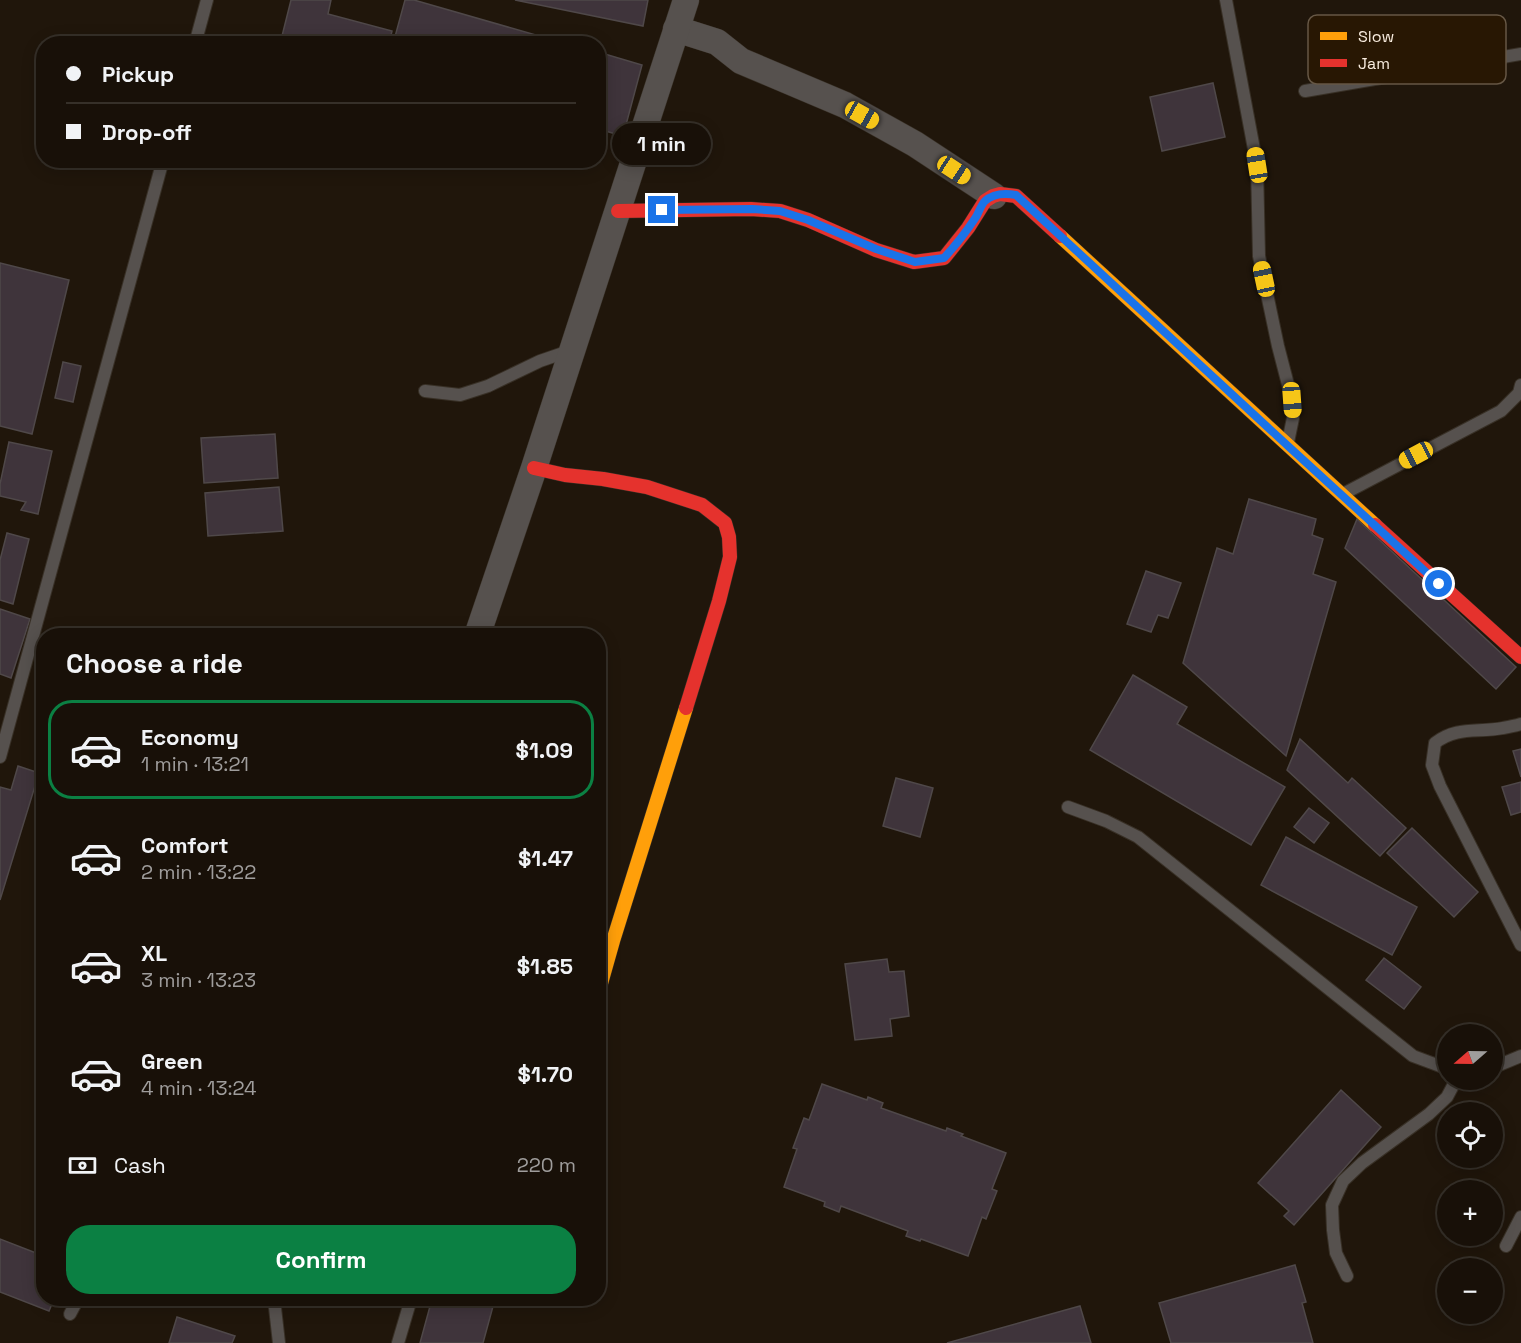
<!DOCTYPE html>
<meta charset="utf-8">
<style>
:root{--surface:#181008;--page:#211912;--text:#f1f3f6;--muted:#9f9d9c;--line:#363029;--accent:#0b8043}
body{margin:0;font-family:"Space Grotesk",sans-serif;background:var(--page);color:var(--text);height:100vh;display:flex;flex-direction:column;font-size:22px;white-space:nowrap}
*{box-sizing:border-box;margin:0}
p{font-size:20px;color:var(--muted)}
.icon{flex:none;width:33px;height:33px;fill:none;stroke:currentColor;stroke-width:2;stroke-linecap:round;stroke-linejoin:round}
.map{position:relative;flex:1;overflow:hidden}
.side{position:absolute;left:36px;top:628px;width:570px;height:678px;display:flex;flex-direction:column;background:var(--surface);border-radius:24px;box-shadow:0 3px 15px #0003,0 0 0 2px var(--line)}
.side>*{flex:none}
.banner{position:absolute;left:36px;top:36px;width:570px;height:132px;border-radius:24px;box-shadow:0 3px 15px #0003,0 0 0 2px var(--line);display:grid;align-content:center;height:132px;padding:0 30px;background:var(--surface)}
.needle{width:39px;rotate:250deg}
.buttons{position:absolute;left:1437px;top:1024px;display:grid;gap:12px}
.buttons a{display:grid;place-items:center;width:66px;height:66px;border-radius:50%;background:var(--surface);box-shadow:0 3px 15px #0003,0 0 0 2px var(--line);font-size:30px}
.end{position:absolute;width:27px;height:27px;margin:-14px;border:8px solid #1a73e8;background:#fff;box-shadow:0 0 0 3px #fff}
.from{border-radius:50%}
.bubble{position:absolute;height:42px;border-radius:21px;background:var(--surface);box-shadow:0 3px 15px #0003,0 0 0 2px var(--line);font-size:20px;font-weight:800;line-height:42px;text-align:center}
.car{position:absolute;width:18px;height:36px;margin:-18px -9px;border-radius:8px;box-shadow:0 0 4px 2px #0007;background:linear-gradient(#f5c518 24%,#345 0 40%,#f5c518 0 76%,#345 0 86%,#f5c518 0)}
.banner b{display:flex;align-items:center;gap:21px;height:57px;font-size:22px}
.banner b+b{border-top:2px solid var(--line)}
.banner i{width:15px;height:15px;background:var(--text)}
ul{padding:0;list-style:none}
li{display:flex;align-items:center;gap:18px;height:99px;margin:0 12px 9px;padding:0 18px;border:3px solid transparent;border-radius:24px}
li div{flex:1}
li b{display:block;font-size:22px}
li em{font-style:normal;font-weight:800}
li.active{border-color:var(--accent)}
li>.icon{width:54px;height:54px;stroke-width:1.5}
h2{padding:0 30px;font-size:27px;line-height:72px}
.pay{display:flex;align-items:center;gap:15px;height:66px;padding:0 30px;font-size:22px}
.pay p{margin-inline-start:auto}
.cta{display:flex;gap:12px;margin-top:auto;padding:12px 30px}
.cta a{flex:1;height:69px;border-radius:24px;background:var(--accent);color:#fff;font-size:24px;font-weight:800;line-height:69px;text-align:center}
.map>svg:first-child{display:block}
</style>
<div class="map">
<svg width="1521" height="1343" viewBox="0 0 1521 1343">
<rect width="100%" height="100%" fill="#20160b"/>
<g fill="#3f343b" stroke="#4f4849" stroke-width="1.5">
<path d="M291,0H331L328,14L392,31L389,44H280Z"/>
<path d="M405,0H414L567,44H393Z"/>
<path d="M515,0H648L643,26Z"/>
<path d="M598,52L642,65L623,136L598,129Z"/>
<path d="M1213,83L1225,137L1162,151L1150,97Z"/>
<path d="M0,263L69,280L32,434L0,426Z"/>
<path d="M63,362L81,366L73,402L55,398Z"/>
<path d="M275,434L278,478L204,483L201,438Z"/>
<path d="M9,442L52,451L38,514L21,510L26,502L0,496V484Z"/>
<path d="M279,487L283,531L208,536L205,493Z"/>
<path d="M1249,499L1316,519L1312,535L1323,539L1313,574L1336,582L1286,756L1183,663L1217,548L1233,554Z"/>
<path d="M1357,519L1516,667L1496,689L1345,548Z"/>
<path d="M7,533L29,539L13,604L0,600V560Z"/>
<path d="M1146,571L1181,583L1168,618L1158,615L1151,632L1127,624Z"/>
<path d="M0,609L30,619L11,678L0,674Z"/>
<path d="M1133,675L1187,707L1177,724L1285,787L1251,845L1090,750Z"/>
<path d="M1300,739L1348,783L1352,778L1406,828L1380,856L1287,770Z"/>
<path d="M1521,749V777L1513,751Z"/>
<path d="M18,766L39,773L0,900V787L11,790Z"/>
<path d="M896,778L933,788L920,837L883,826Z"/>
<path d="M1521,782V812L1511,815L1502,787Z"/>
<path d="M1309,808L1329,823L1314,843L1294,827Z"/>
<path d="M1412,828L1478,892L1454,917L1387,853Z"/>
<path d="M1286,837L1417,907L1392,955L1261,885Z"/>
<path d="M1384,958L1421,987L1404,1009L1366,980Z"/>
<path d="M887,959L889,972L904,971L909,1016L890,1019L892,1036L855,1040L845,964Z"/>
<path d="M822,1084L867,1100L868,1097L883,1103L881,1108L946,1131L947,1128L963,1134L961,1136L1006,1153L992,1189L997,1191L986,1219L982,1217L968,1256L921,1239L920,1241L906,1236L908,1231L841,1206L839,1212L824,1206L825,1202L784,1187L797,1149L793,1148L804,1118L809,1120Z"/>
<path d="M1341,1090L1381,1127L1294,1225L1284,1216L1289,1211L1258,1183Z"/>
<path d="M44,1234V1299H54L49,1311L0,1292V1239L36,1253Z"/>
<path d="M1295,1265L1306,1302L1302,1303L1313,1343H1171L1159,1303Z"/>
<path d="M432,1299H495L483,1343H420Z"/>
<path d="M1080,1306L1091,1343H947Z"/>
<path d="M177,1317L235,1336L232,1343H169Z"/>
</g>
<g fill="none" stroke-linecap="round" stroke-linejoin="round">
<g stroke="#383026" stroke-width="14">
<g id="lane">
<path d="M1226,0L1257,165L1259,256L1278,346L1292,400L1293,418L1288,442"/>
<path d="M195,44L207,0"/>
<path d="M1305,91L1521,54"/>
<path d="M425,391L460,395L488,386L540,361L572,350"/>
<path d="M1345,493L1501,411L1519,393L1521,385"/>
<path d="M1521,724C1515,726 1509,727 1503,728C1477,733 1457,726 1435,743L1432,765L1440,786L1521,945"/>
<path d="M0,757L163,160"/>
<path d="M1068,807L1106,821L1138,837L1413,1056L1448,1069"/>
<path d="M1492,1068L1521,1056"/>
<path d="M1506,1246L1521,1217"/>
<path d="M1347,1276L1336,1253L1333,1230L1332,1205L1343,1181L1362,1163L1429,1114L1447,1097L1456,1080"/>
<path d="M274,1299L279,1343"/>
<path d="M70,1314L78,1299"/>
<path d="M398,1343L411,1299"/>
</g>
</g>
<g stroke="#383026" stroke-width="27">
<g id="street">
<path d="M676,29L717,42L741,61L845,105L915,144L994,196"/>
<path d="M477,636L534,468L686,0"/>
</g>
</g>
<g stroke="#383026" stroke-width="15">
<g id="slow">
<path d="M1060,236L1375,525"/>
<path d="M598,994L613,941L686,708"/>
</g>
</g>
<g stroke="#383026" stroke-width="15">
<g id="jam">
<path d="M618,211L751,209L780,211L808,220L876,250L914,262L944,258L968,228L985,201L993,196L1000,194L1016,196L1060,236"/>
<path d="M534,468L565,475L603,479L647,487L702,505L725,523L729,537L730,557L719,601L686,708"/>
<path d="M1375,525L1521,657"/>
</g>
</g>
<use href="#lane" stroke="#56514e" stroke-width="12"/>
<use href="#street" stroke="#56514e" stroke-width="26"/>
<use href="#slow" stroke="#ff9f0a" stroke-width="14"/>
<use href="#jam" stroke="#e5322d" stroke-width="14"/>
</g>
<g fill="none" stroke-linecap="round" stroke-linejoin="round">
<path stroke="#1a73e8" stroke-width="8" d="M662,210L752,209L780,211L808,220L876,249L915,262L944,258C956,245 966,232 976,217C979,212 981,205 985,201C994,193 1005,193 1016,195L1288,446L1439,584"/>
</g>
<rect x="1308" y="15" width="198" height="69" rx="9" fill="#281703" stroke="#665745" stroke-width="1.5"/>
<rect x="1320" y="32" width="27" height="8" fill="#ff9f0a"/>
<rect x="1320" y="59" width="27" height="8" fill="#e5322d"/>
<g font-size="16" fill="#f8ecdf">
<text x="1358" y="42">Slow</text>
<text x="1358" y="69">Jam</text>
</g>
</svg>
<div class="buttons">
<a><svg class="needle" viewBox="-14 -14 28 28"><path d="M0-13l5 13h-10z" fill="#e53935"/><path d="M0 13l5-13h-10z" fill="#9f9d9c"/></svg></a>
<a><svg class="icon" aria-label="locate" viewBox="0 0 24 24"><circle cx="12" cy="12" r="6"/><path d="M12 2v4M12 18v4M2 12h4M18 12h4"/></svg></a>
<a>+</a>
<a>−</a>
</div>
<i class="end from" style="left:1439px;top:584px"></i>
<i class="end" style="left:662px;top:210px"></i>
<div class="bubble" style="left:612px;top:123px;width:99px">1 min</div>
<i class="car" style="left:862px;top:115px;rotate:119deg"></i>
<i class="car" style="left:1257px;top:165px;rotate:351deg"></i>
<i class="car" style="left:954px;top:170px;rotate:123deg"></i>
<i class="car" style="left:1264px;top:279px;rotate:348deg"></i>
<i class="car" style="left:1292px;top:400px;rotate:176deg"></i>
<i class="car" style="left:1416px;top:455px;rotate:242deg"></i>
<div class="banner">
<b><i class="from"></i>Pickup</b>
<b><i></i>Drop-off</b>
</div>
<section class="side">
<h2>Choose a ride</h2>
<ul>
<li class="active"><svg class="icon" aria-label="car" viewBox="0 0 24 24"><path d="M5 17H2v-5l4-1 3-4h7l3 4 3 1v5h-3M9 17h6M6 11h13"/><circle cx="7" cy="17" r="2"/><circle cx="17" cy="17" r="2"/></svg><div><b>Economy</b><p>1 min · 13:21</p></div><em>$1.09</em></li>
<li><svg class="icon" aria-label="car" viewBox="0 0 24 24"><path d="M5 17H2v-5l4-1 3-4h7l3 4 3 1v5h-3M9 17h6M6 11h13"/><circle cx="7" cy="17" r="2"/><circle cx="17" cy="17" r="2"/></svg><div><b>Comfort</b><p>2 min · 13:22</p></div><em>$1.47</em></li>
<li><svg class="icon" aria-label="car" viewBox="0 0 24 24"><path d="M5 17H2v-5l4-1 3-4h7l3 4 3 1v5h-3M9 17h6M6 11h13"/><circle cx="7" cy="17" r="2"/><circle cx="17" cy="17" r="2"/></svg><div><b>XL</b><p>3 min · 13:23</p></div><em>$1.85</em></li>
<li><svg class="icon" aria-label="car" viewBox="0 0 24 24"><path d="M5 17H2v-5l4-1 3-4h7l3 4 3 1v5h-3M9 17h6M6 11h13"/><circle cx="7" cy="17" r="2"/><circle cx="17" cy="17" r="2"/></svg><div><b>Green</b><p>4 min · 13:24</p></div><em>$1.70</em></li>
</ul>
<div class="pay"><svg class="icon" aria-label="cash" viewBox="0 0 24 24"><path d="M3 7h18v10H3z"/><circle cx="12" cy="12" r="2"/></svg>Cash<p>220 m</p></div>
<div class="cta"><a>Confirm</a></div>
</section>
</div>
